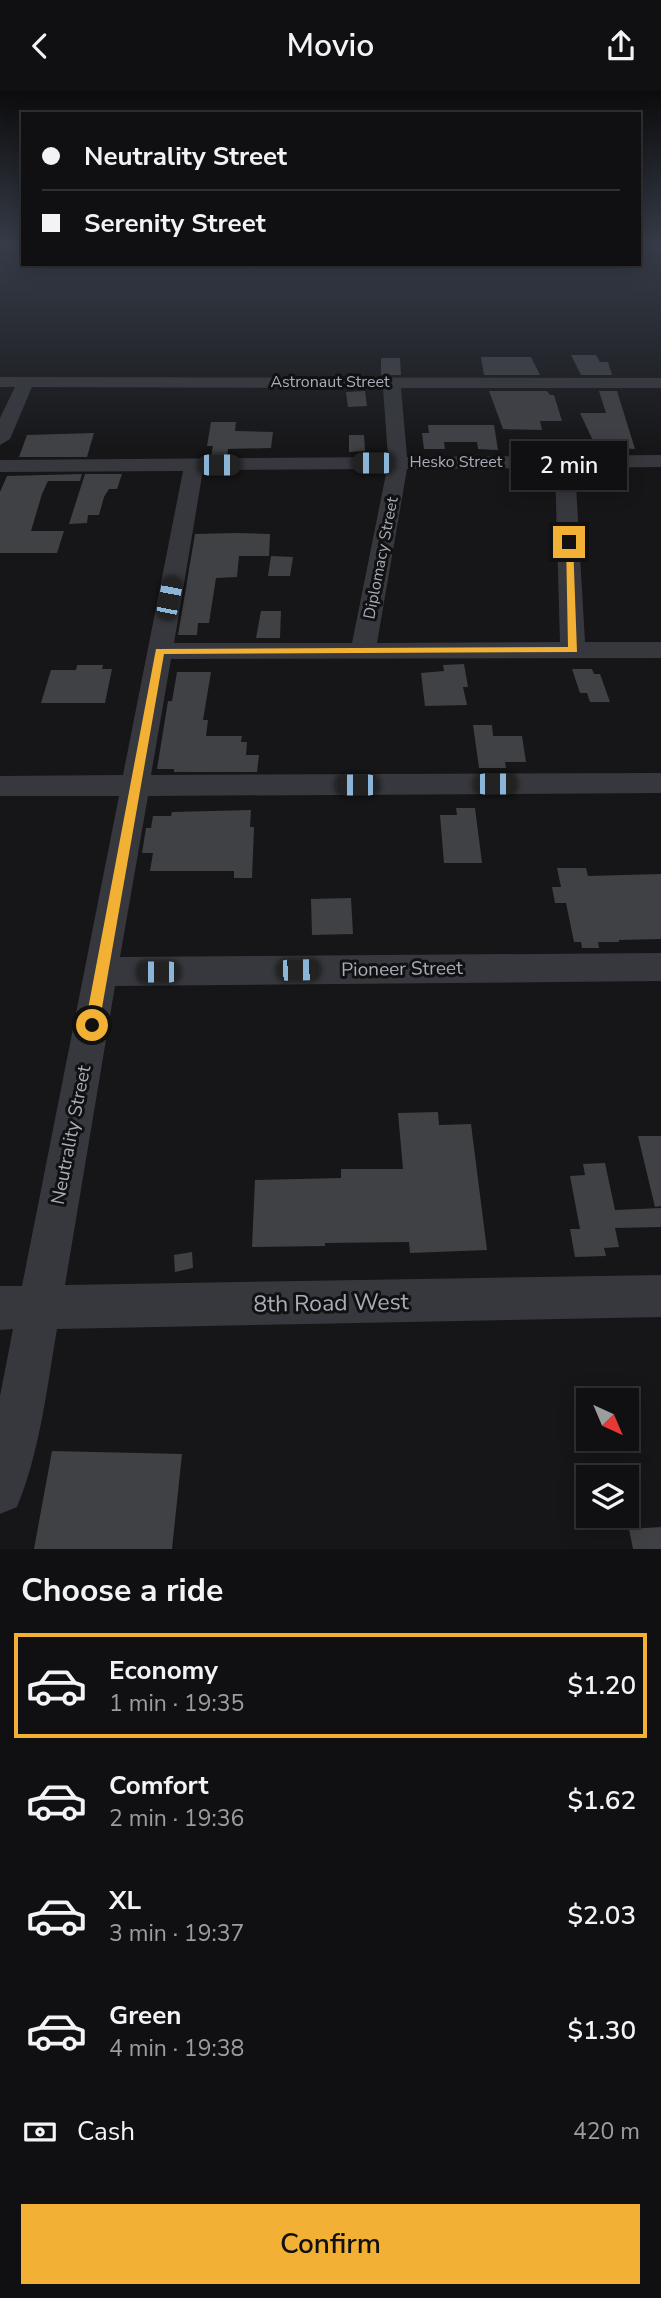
<!DOCTYPE html>
<meta charset="utf-8">
<style>
:root{--surface:#101012;--page:#1e1e20;--text:#f1f3f6;--muted:#9c9d9f;--line:#303032;--accent:#f2b134}
body{margin:0;font-family:"Nunito Sans",sans-serif;background:var(--page);color:var(--text);height:100vh;display:flex;flex-direction:column;font-size:26px;white-space:nowrap}
*{box-sizing:border-box;margin:0}
p{font-size:23px;color:var(--muted)}
.icon{flex:none;width:38px;height:38px;fill:none;stroke:currentColor;stroke-width:2;stroke-linecap:round;stroke-linejoin:round}
.map{position:relative;height:1458px;overflow:hidden}
.panel{display:flex;flex-direction:column;background:var(--surface);flex:1}
.panel>*{flex:none}
.top-card{position:absolute;left:21px;top:21px;width:620px;height:154px;border-radius:0px;box-shadow:0 4px 18px #0003,0 0 0 2px var(--line);display:grid;align-content:center;height:154px;padding:0 21px;background:var(--surface)}
.needle{width:46px;rotate:136deg}
.tools{position:absolute;left:576px;top:1297px;display:grid;gap:14px}
.tools a{display:grid;place-items:center;width:63px;height:63px;border-radius:0px;background:var(--surface);box-shadow:0 4px 18px #0003,0 0 0 2px var(--line);font-size:35px}
.end{position:absolute;width:32px;height:32px;margin:-16px;border:9px solid #f2b134;background:#111;box-shadow:0 0 0 4px #111}
.from{border-radius:50%}
.bubble{position:absolute;height:49px;border-radius:0px;background:var(--surface);box-shadow:0 4px 18px #0003,0 0 0 2px var(--line);font-size:23px;font-weight:600;line-height:49px;text-align:center}
.car{position:absolute;width:21px;height:42px;margin:-21px -10px;border-radius:9px;box-shadow:0 0 5px 2px #0007;background:linear-gradient(#222 24%,#8ab4d8 0 40%,#222 0 76%,#8ab4d8 0 86%,#222 0)}
.top-card b{display:flex;align-items:center;gap:24px;height:66px;font-size:26px}
.top-card b+b{border-top:2px solid var(--line)}
.top-card i{width:18px;height:18px;background:var(--text)}
ul{padding:0;list-style:none}
li{display:flex;align-items:center;gap:21px;height:105px;margin:0 14px 10px;padding:0 7px;border:4px solid transparent;border-radius:0px}
li div{flex:1}
li b{display:block;font-size:26px}
li em{font-style:normal;font-weight:600}
li.current{border-color:var(--accent)}
li>.icon{width:63px;height:63px;stroke-width:1.5}
h2{padding:0 21px;font-size:32px;line-height:84px}
.pay{display:flex;align-items:center;gap:18px;height:77px;padding:0 21px;font-size:26px}
.pay p{margin-inline-start:auto}
.action{display:flex;gap:14px;margin-top:auto;padding:14px 21px}
.action a{flex:1;height:80px;border-radius:0px;background:var(--accent);color:#111;font-size:28px;font-weight:600;line-height:80px;text-align:center}
header{display:flex;justify-content:space-between;align-items:center;height:91px;padding:0 21px;background:var(--surface);font-size:32px;font-weight:600}
.map>svg:first-child{display:block}
</style>
<header><svg class="icon" aria-label="back" viewBox="0 0 24 24"><path d="M15 5l-7 7 7 7"/></svg>Movio<svg class="icon" aria-label="share" viewBox="0 0 24 24"><path d="M12 15V3M7 8l5-5 5 5M5 13v7h14v-7"/></svg></header>
<div class="map">
<svg width="661" height="1458" viewBox="0 0 661 1458">
<rect width="100%" height="100%" fill="#161618"/>
<g fill="#404145">
<path d="M571,264H596L600,271H608L612,284H581Z"/>
<path d="M481,266H531L540,284H484Z"/>
<path d="M381,267H400L401,284H381Z"/>
<path d="M365,300L367,315L348,316L346,301Z"/>
<path d="M489,300H547L550,304H554L562,330H540L542,339L503,338Z"/>
<path d="M599,300H617L635,358L596,356L580,322H606Z"/>
<path d="M211,331H236L235,340L273,341L271,357L228,358L227,365H211L213,355H207Z"/>
<path d="M428,334H494L498,359L478,358L477,351H444L445,358H424L422,342H429Z"/>
<path d="M94,342L87,366H19L27,344Z"/>
<path d="M349,344H364L365,360L349,361Z"/>
<path d="M82,383L80,390H48L42,403L31,440H64L57,462H0V401L7,385Z"/>
<path d="M85,383H122L117,398H109L104,406L99,424H88L87,432L69,433Z"/>
<path d="M237,442L270,443L269,465H239L237,486L216,487L209,532H198L197,544H178L195,443Z"/>
<path d="M271,465L293,466L290,485H268Z"/>
<path d="M261,520H281L280,547H256Z"/>
<path d="M464,573L468,596H463L467,614L425,615L421,582L444,580L443,574Z"/>
<path d="M77,574H103L102,578H112L105,612H41L51,579H76Z"/>
<path d="M572,578H592L594,583H600L610,611H590L587,602H580Z"/>
<path d="M177,581H211L203,629H208L206,645H242L241,651H247L246,664H259L257,681H174V678H157L168,610H172Z"/>
<path d="M473,634H492L493,645H522L526,671H505L506,677H479Z"/>
<path d="M456,717H475L482,772H444L440,724H457Z"/>
<path d="M251,719L250,736H254L252,787H234V780H150L153,762H142L146,737H151L153,725H171L172,721Z"/>
<path d="M557,777H586L588,785L661,783V848L619,849V851H598L599,857H582L581,851H574L566,812H555L552,796H561Z"/>
<path d="M351,807L353,843L312,844L311,808Z"/>
<path d="M438,1021L439,1034L471,1033L487,1159L410,1162L409,1151L325,1152V1155L252,1156L255,1089L341,1087V1078H403L398,1022Z"/>
<path d="M638,1045H661V1115L655,1116Z"/>
<path d="M605,1072L615,1119L661,1117V1136L615,1137L619,1156L604,1157L606,1165L575,1166L570,1138H580L570,1085L585,1084L583,1073Z"/>
<path d="M192,1161L193,1177L175,1181L174,1164Z"/>
<path d="M52,1360L182,1363L172,1458H34Z"/>
<path d="M661,1436V1458H633L629,1438Z"/>
</g>
<g fill="none" stroke-linecap="round" stroke-linejoin="round">
<path fill="#37383d" fill-rule="evenodd" d="M0,286L661,287V297H401L407,366L661,364V376L575,377L585,551H661V567L171,568L151,684L661,682V702L148,705L120,866L661,862V890L115,895L65,1194L661,1184V1226L57,1238C47,1296 40,1361 17,1416L0,1423V1305L13,1238L0,1239V1195H22L119,705H0V685L123,684L183,380L0,381V369L388,366L383,297L32,296L10,348L0,354V327L15,296H0ZM555,377L560,551L377,552L407,378ZM387,378L352,552H174L203,379Z"/>
</g>
<linearGradient id="sky" x2="0" y2="1"><stop stop-color="#0c0c0d"/><stop offset="0.43" stop-color="#363c48"/><stop offset="1" stop-color="#363c48" stop-opacity="0"/></linearGradient>
<rect width="661" height="357" fill="url(#sky)"/>
<path fill="#f2b134" d="M566,449L573,451L577,561L164,563L99,934L92,940L87,938L85,934L156,558L568,556Z"/>
<g text-anchor="middle" dominant-baseline="central" stroke-width="6" stroke-linejoin="round" paint-order="stroke">
<g font-size="16" fill="#a8adb8" stroke="#111113">
<text x="330" y="291">Astronaut Street</text>
<text x="456" y="371">Hesko Street</text>
<text transform="translate(381 467) rotate(-79)">Diplomacy Street</text>
</g>
<g font-size="19" fill="#a8adb8" stroke="#111113">
<text transform="translate(402 878) rotate(-1)">Pioneer Street</text>
<text transform="translate(71 1044) rotate(-79)">Neutrality Street</text>
</g>
<g font-size="23" fill="#a8adb8" stroke="#111113">
<text transform="translate(331 1212) rotate(-1)">8th Road West</text>
</g>
</g>
</svg>
<div class="tools">
<a><svg class="needle" viewBox="-14 -14 28 28"><path d="M0-13l5 13h-10z" fill="#e53935"/><path d="M0 13l5-13h-10z" fill="#9c9d9f"/></svg></a>
<a><svg class="icon" aria-label="layers" viewBox="0 0 24 24"><path d="M12 4l9 5-9 5-9-5zM3 14l9 5 9-5"/></svg></a>
</div>
<i class="end from" style="left:92px;top:934px"></i>
<i class="end" style="left:569px;top:451px"></i>
<div class="bubble" style="left:511px;top:350px;width:116px">2 min</div>
<i class="car" style="left:373px;top:372px;rotate:270deg"></i>
<i class="car" style="left:219px;top:374px;rotate:90deg"></i>
<i class="car" style="left:169px;top:507px;rotate:11deg"></i>
<i class="car" style="left:495px;top:693px;rotate:90deg"></i>
<i class="car" style="left:357px;top:694px;rotate:270deg"></i>
<i class="car" style="left:298px;top:879px;rotate:89deg"></i>
<i class="car" style="left:158px;top:881px;rotate:270deg"></i>
<div class="top-card">
<b><i class="from"></i>Neutrality Street</b>
<b><i></i>Serenity Street</b>
</div>
</div>
<section class="panel">
<h2>Choose a ride</h2>
<ul>
<li class="current"><svg class="icon" aria-label="car" viewBox="0 0 24 24"><path d="M5 17H2v-5l4-1 3-4h7l3 4 3 1v5h-3M9 17h6M6 11h13"/><circle cx="7" cy="17" r="2"/><circle cx="17" cy="17" r="2"/></svg><div><b>Economy</b><p>1 min · 19:35</p></div><em>$1.20</em></li>
<li><svg class="icon" aria-label="car" viewBox="0 0 24 24"><path d="M5 17H2v-5l4-1 3-4h7l3 4 3 1v5h-3M9 17h6M6 11h13"/><circle cx="7" cy="17" r="2"/><circle cx="17" cy="17" r="2"/></svg><div><b>Comfort</b><p>2 min · 19:36</p></div><em>$1.62</em></li>
<li><svg class="icon" aria-label="car" viewBox="0 0 24 24"><path d="M5 17H2v-5l4-1 3-4h7l3 4 3 1v5h-3M9 17h6M6 11h13"/><circle cx="7" cy="17" r="2"/><circle cx="17" cy="17" r="2"/></svg><div><b>XL</b><p>3 min · 19:37</p></div><em>$2.03</em></li>
<li><svg class="icon" aria-label="car" viewBox="0 0 24 24"><path d="M5 17H2v-5l4-1 3-4h7l3 4 3 1v5h-3M9 17h6M6 11h13"/><circle cx="7" cy="17" r="2"/><circle cx="17" cy="17" r="2"/></svg><div><b>Green</b><p>4 min · 19:38</p></div><em>$1.30</em></li>
</ul>
<div class="pay"><svg class="icon" aria-label="cash" viewBox="0 0 24 24"><path d="M3 7h18v10H3z"/><circle cx="12" cy="12" r="2"/></svg>Cash<p>420 m</p></div>
<div class="action"><a>Confirm</a></div>
</section>
